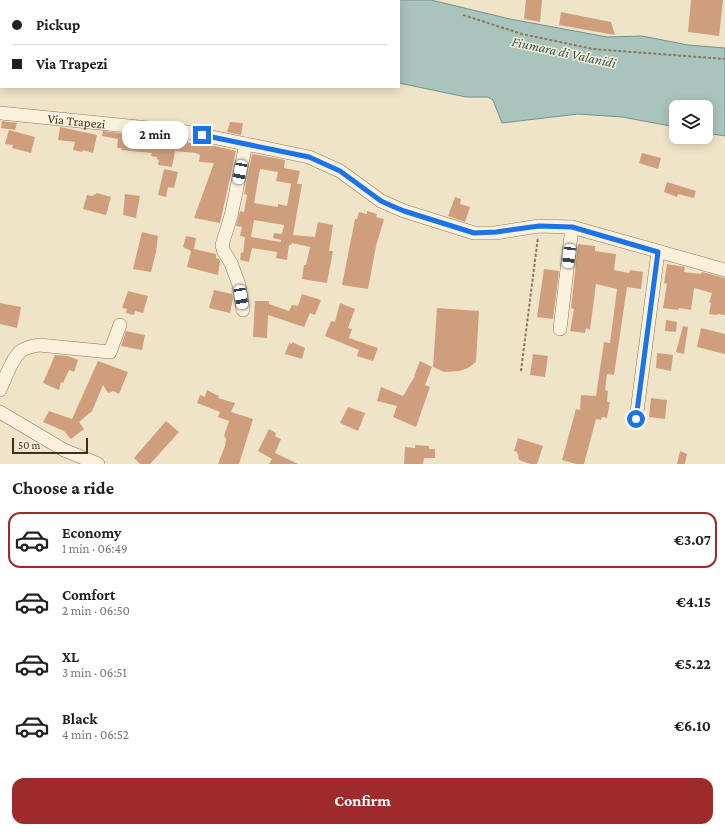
<!DOCTYPE html>
<meta charset="utf-8">
<style>
:root{--surface:#fff;--page:#f2f2f2;--text:#202124;--muted:#757577;--line:#e0e0e0;--accent:#9e2a2b}
body{margin:0;font-family:"Crimson Pro",serif;background:var(--page);color:var(--text);height:100vh;display:flex;flex-direction:column;font-size:15px;white-space:nowrap}
*{box-sizing:border-box;margin:0}
p{font-size:13px;color:var(--muted)}
.icon{flex:none;width:22px;height:22px;fill:none;stroke:currentColor;stroke-width:2;stroke-linecap:round;stroke-linejoin:round}
.map{position:relative;height:464px;overflow:hidden}
.side{display:flex;flex-direction:column;background:var(--surface);flex:1}
.side>*{flex:none}
.hud{position:absolute;left:0px;top:0px;width:400px;height:88px;box-shadow:0 2px 10px #0003;display:grid;align-content:center;height:88px;padding:0 12px;background:var(--surface)}
.buttons{position:absolute;left:669px;top:100px;display:grid;gap:8px}
.buttons a{display:grid;place-items:center;width:44px;height:44px;border-radius:8px;background:var(--surface);box-shadow:0 2px 10px #0003;font-size:20px}
.scale{position:absolute;left:12px;bottom:10px;width:76px;box-sizing:border-box;padding-left:4px;border:2px solid #3d2e20;border-top:0;font-size:11px;line-height:14px;white-space:nowrap;color:#3d2e20;-webkit-text-stroke:3px #f7eed8;paint-order:stroke}
.end{position:absolute;width:18px;height:18px;margin:-9px;border:5px solid #1a73e8;background:#fff;box-shadow:0 0 0 2px #fff}
.from{border-radius:50%}
.bubble{position:absolute;height:28px;border-radius:12px;background:var(--surface);box-shadow:0 2px 10px #0003;font-size:13px;font-weight:700;line-height:28px;text-align:center}
.car{position:absolute;width:12px;height:24px;margin:-12px -6px;border-radius:5px;box-shadow:0 0 3px 1px #0007;background:linear-gradient(#fff 24%,#345 0 40%,#fff 0 76%,#345 0 86%,#fff 0)}
.hud b{display:flex;align-items:center;gap:14px;height:38px;font-size:15px}
.hud b+b{border-top:1px solid var(--line)}
.hud i{width:10px;height:10px;background:var(--text)}
ul{padding:0;list-style:none}
li{display:flex;align-items:center;gap:12px;height:56px;margin:0 8px 6px;padding:0 4px;border:2px solid transparent;border-radius:12px}
li div{flex:1}
li b{display:block;font-size:15px}
li em{font-style:normal;font-weight:700}
li.selected{border-color:var(--accent)}
li>.icon{width:36px;height:36px;stroke-width:1.5}
h2{padding:0 12px;font-size:18px;line-height:48px}
.action{display:flex;gap:8px;margin-top:auto;padding:8px 12px}
.action a{flex:1;height:46px;border-radius:12px;background:var(--accent);color:#fff;font-size:16px;font-weight:700;line-height:46px;text-align:center}
.map>svg:first-child{display:block}
</style>
<div class="map">
<svg width="725" height="464" viewBox="0 0 725 464">
<rect width="100%" height="100%" fill="#f0e4c8"/>
<path fill="#a9c4bc" stroke="#6f938a" d="M133,0H431L510,19L607,37L642,36L688,45L725,48V136L706,133V107H676V127L622,117L578,114L502,123L493,100L488,97H466L399,83V1H133Z"/>
<g fill="#cf9f7d" fill-rule="evenodd">
<path d="M526,0H542L540,22L524,19Z"/>
<path d="M691,0H723L719,36L688,32Z"/>
<path d="M561,12L611,22L615,35L559,25Z"/>
<path d="M2,121L17,123L15,130L1,128Z"/>
<path d="M230,122L243,123L241,135L227,132Z"/>
<path d="M60,127L97,135L93,153L83,150L82,152L73,150L75,142L58,140Z"/>
<path d="M9,130L35,137L31,153L12,148L13,145L5,144Z"/>
<path d="M103,131L119,133L118,139L119,133L171,142V138L187,140H188V143H202L236,151L220,223L194,218L214,163L199,162L200,155L196,153L175,151L172,167L158,165L159,160L157,159V157L151,156L152,153L121,150L122,148H117L118,139L102,136Z"/>
<path d="M642,153L661,158L658,169L639,163Z"/>
<path d="M252,154L285,160L284,168L300,171L297,184H302L293,235L315,237L318,222L333,225L329,251H333L327,283L302,279L304,265H306L310,247L292,243L291,245H289L287,260L276,258L277,252L252,248L249,262L240,260L241,252L243,253L245,237L240,236L242,227L236,226L240,211L244,212L247,195L244,194ZM260,169L278,172L276,181L293,184H291L287,206L278,204V207L254,203ZM254,220L284,225L282,234L274,233L273,238L281,240V242L251,237Z"/>
<path d="M164,169L178,172L174,188L168,187L166,197L158,195Z"/>
<path d="M667,182L696,191L694,198L678,194L677,197L664,192Z"/>
<path d="M97,193L111,197L106,215L83,209L87,195L92,196Z"/>
<path d="M125,194L140,196L136,218L123,215Z"/>
<path d="M455,197L461,199L460,204L470,207L465,222L448,216Z"/>
<path d="M367,211L377,214L376,217L384,219L376,246L368,289L342,285L355,219H357L359,212L367,214Z"/>
<path d="M142,232L158,236L156,252L151,272L133,269Z"/>
<path d="M186,236L196,238L194,249L216,254V258L219,259L220,261L218,275L187,267L191,251L183,247Z"/>
<path d="M578,244L595,246V251L616,254L614,270L629,273L630,270L643,272L641,289L627,287L614,375L607,374L605,390L608,391L607,402H610L607,418L602,417L601,420L596,419L584,464H576L562,460L576,409L580,410L581,395L596,396L604,342L610,343L617,289L596,284L590,330L586,328L585,333L570,331L574,309L571,308Z"/>
<path d="M667,264L685,267L684,272L701,274L702,272L725,278V315L718,314L717,315L709,314L711,303L709,302L712,293L694,288L691,310L679,308L678,310L663,308L667,284L664,283Z"/>
<path d="M544,269L559,271L553,319L537,317Z"/>
<path d="M214,290L232,294L233,298L230,313L209,308Z"/>
<path d="M128,291L148,296L143,313L135,311L134,315L126,313L127,309L122,308Z"/>
<path d="M302,294L321,300L315,315L310,313L304,327L268,315L267,338L253,337L255,301H269V304L289,311L292,305L298,306Z"/>
<path d="M0,303L21,307L17,328L0,324Z"/>
<path d="M340,303L355,309L348,328L352,329L349,338L378,348L373,361L357,356L359,350L325,336L331,321L335,322Z"/>
<path d="M437,308L479,311L476,362L468,368L459,371L444,372L433,367Z"/>
<path d="M666,320L677,322L676,332L665,331Z"/>
<path d="M683,326L688,327L684,354L676,352Z"/>
<path d="M701,328L725,334V354L697,347Z"/>
<path d="M126,331L145,335L142,350L121,346Z"/>
<path d="M292,342L305,348L302,359L285,354L289,343L292,344Z"/>
<path d="M657,353L673,355L671,371L656,368Z"/>
<path d="M533,354L548,356L545,377L530,375Z"/>
<path d="M55,355L68,356L78,360L74,372L69,370L63,383L61,382L59,390L43,383Z"/>
<path d="M98,361L128,372L119,394L113,391L108,393L103,385L92,411L79,422L84,429L71,439L64,431L43,422L49,411L72,419Z"/>
<path d="M420,361L432,367L425,385L430,387L416,427L393,417L397,406L377,401L381,387L403,396L415,376H414Z"/>
<path d="M207,390L219,396L218,398L235,403L231,412L253,419L239,464H218L225,446L226,439L224,436L229,421L218,417L220,412L197,403L200,395L205,397Z"/>
<path d="M651,398L667,400L665,419L649,417Z"/>
<path d="M348,407L365,413L358,431L340,423Z"/>
<path d="M166,421L179,432L150,464H140L134,458Z"/>
<path d="M269,429L276,433L275,436L281,439L275,453L298,464H269L272,459L258,451Z"/>
<path d="M518,438L543,446L537,464H530L519,460L517,452L514,451Z"/>
<path d="M415,445L429,446V449H435V458H424L423,464H404L405,447L415,448Z"/>
<path d="M680,451L687,454L685,464H677Z"/>
</g>
<g fill="none" stroke-linecap="round" stroke-linejoin="round">
<g stroke="#8d765c" stroke-width="14">
<g id="minor">
<path id="s1" d="M0,113L188,132L309,157L340,171L381,201L404,211L474,233H495L539,226L572,227L725,270"/>
<path d="M243,310L239,285L231,263L224,252L222,245L231,216L246,144"/>
<path d="M560,329L572,227"/>
<path d="M0,390C5,379 12,358 21,351C26,347 33,346 39,345L110,352L120,325"/>
<path d="M0,412L64,450L98,464"/>
<path d="M636,419L658,252"/>
</g>
</g>
<g stroke="#8d765c" stroke-width="2" stroke-dasharray="3 2" stroke-linecap="butt">
<path d="M463,15L522,34L593,49L725,59"/>
<path d="M521,371L538,237"/>
</g>
<use href="#minor" stroke="#faf1dc" stroke-width="13"/>
</g>
<g fill="none" stroke-linecap="round" stroke-linejoin="round">
<path stroke="#1a73e8" stroke-width="5" d="M202,135L309,157L340,171L381,201L392,206L404,211L474,233L496,232L539,226L572,227L658,252L636,419"/>
</g>
<g text-anchor="middle" dominant-baseline="central" stroke-width="3" stroke-linejoin="round" paint-order="stroke">
<g font-size="13" fill="#3d2e20" stroke="#f7eed8">
<text stroke="none"><textPath href="#s1" startOffset="77">Via Trapezi</textPath></text>
</g>
<g font-size="14" font-style="italic" fill="#2f5d5a" stroke="#f7eed8">
<text transform="translate(564 52) rotate(12)">Fiumara di Valanidi</text>
</g>
</g>
</svg>
<div class="buttons">
<a><svg class="icon" aria-label="layers" viewBox="0 0 24 24"><path d="M12 4l9 5-9 5-9-5zM3 14l9 5 9-5"/></svg></a>
</div>
<div class="scale">50 m</div>
<i class="end from" style="left:636px;top:419px"></i>
<i class="end" style="left:202px;top:135px"></i>
<div class="bubble" style="left:122px;top:121px;width:66px">2 min</div>
<i class="car" style="left:240px;top:172px;rotate:191deg"></i>
<i class="car" style="left:569px;top:256px;rotate:187deg"></i>
<i class="car" style="left:241px;top:297px;rotate:170deg"></i>
<div class="hud">
<b><i class="from"></i>Pickup</b>
<b><i></i>Via Trapezi</b>
</div>
</div>
<section class="side">
<h2>Choose a ride</h2>
<ul>
<li class="selected"><svg class="icon" aria-label="car" viewBox="0 0 24 24"><path d="M5 17H2v-5l4-1 3-4h7l3 4 3 1v5h-3M9 17h6M6 11h13"/><circle cx="7" cy="17" r="2"/><circle cx="17" cy="17" r="2"/></svg><div><b>Economy</b><p>1 min · 06:49</p></div><em>€3.07</em></li>
<li><svg class="icon" aria-label="car" viewBox="0 0 24 24"><path d="M5 17H2v-5l4-1 3-4h7l3 4 3 1v5h-3M9 17h6M6 11h13"/><circle cx="7" cy="17" r="2"/><circle cx="17" cy="17" r="2"/></svg><div><b>Comfort</b><p>2 min · 06:50</p></div><em>€4.15</em></li>
<li><svg class="icon" aria-label="car" viewBox="0 0 24 24"><path d="M5 17H2v-5l4-1 3-4h7l3 4 3 1v5h-3M9 17h6M6 11h13"/><circle cx="7" cy="17" r="2"/><circle cx="17" cy="17" r="2"/></svg><div><b>XL</b><p>3 min · 06:51</p></div><em>€5.22</em></li>
<li><svg class="icon" aria-label="car" viewBox="0 0 24 24"><path d="M5 17H2v-5l4-1 3-4h7l3 4 3 1v5h-3M9 17h6M6 11h13"/><circle cx="7" cy="17" r="2"/><circle cx="17" cy="17" r="2"/></svg><div><b>Black</b><p>4 min · 06:52</p></div><em>€6.10</em></li>
</ul>
<div class="action"><a>Confirm</a></div>
</section>
